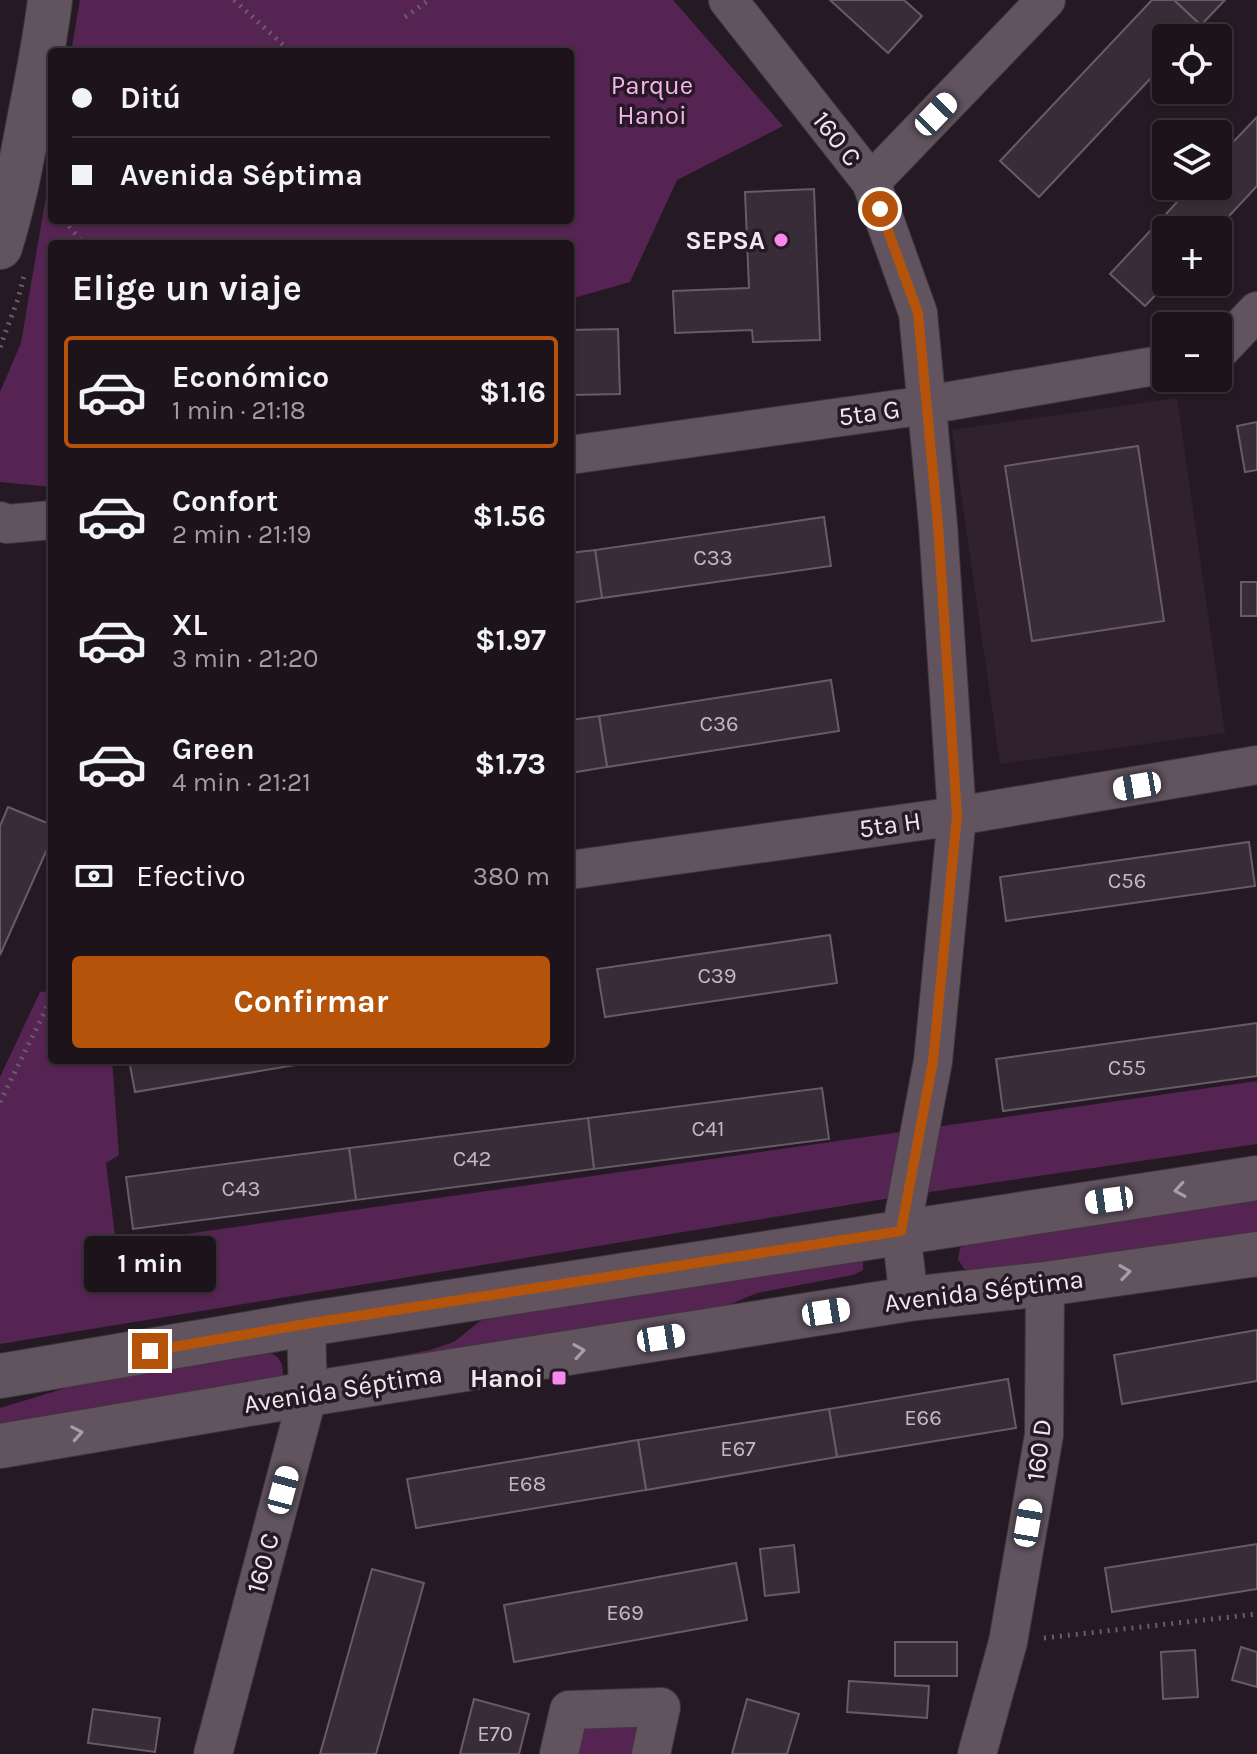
<!DOCTYPE html>
<html lang="es">
<meta charset="utf-8">
<style>
:root{--surface:#1c141a;--page:#251d23;--text:#f1f3f6;--muted:#a09ea2;--line:#3a3339;--accent:#b45309}
body{margin:0;font-family:Karla,sans-serif;background:var(--page);color:var(--text);height:100vh;display:flex;flex-direction:column;font-size:30px;white-space:nowrap}
*{box-sizing:border-box;margin:0}
p{font-size:26px;color:var(--muted)}
.icon{flex:none;width:44px;height:44px;fill:none;stroke:currentColor;stroke-width:2;stroke-linecap:round;stroke-linejoin:round}
.map{position:relative;flex:1;overflow:hidden}
.details{position:absolute;left:48px;top:240px;width:526px;height:824px;display:flex;flex-direction:column;background:var(--surface);border-radius:8px;box-shadow:0 2px 6px #0004,0 0 0 2px var(--line)}
.details>*{flex:none}
.hud{position:absolute;left:48px;top:48px;width:526px;height:176px;border-radius:8px;box-shadow:0 2px 6px #0004,0 0 0 2px var(--line);display:grid;align-content:center;height:176px;padding:0 24px;background:var(--surface)}
.buttons{position:absolute;left:1152px;top:24px;display:grid;gap:16px}
.buttons a{display:grid;place-items:center;width:80px;height:80px;border-radius:8px;background:var(--surface);box-shadow:0 2px 6px #0004,0 0 0 2px var(--line);font-size:40px}
.end{position:absolute;width:36px;height:36px;margin:-18px;border:10px solid #b45309;background:#fff;box-shadow:0 0 0 4px #fff}
.from{border-radius:50%}
.bubble{position:absolute;height:56px;border-radius:8px;background:var(--surface);box-shadow:0 2px 6px #0004,0 0 0 2px var(--line);font-size:26px;font-weight:700;line-height:56px;text-align:center}
.car{position:absolute;width:24px;height:48px;margin:-24px -12px;border-radius:10px;box-shadow:0 0 6px 2px #0007;background:linear-gradient(#fff 24%,#345 0 40%,#fff 0 76%,#345 0 86%,#fff 0)}
.hud b{display:flex;align-items:center;gap:28px;height:76px;font-size:30px}
.hud b+b{border-top:2px solid var(--line)}
.hud i{width:20px;height:20px;background:var(--text)}
ul{padding:0;list-style:none}
li{display:flex;align-items:center;gap:24px;height:112px;margin:0 16px 12px;padding:0 8px;border:4px solid transparent;border-radius:8px}
li div{flex:1}
li b{display:block;font-size:30px}
li em{font-style:normal;font-weight:700}
li.on{border-color:var(--accent)}
li>.icon{width:72px;height:72px;stroke-width:1.5}
h2{padding:0 24px;font-size:36px;line-height:96px}
.pay{display:flex;align-items:center;gap:20px;height:88px;padding:0 24px;font-size:30px}
.pay p{margin-inline-start:auto}
.primary-button{display:flex;gap:16px;margin-top:auto;padding:16px 24px}
.primary-button a{flex:1;height:92px;border-radius:8px;background:var(--accent);color:#fff;font-size:32px;font-weight:700;line-height:92px;text-align:center}
.map>svg:first-child{display:block}
</style>
<div class="map">
<svg width="1257" height="1754" viewBox="0 0 1257 1754">
<rect width="100%" height="100%" fill="#251a23"/>
<path fill="#31212f" d="M1177,398L1225,733L1000,764L952,430Z"/>
<g fill="#562452">
<path d="M80,0H673L783,126L677,180L630,282L570,299V244H52V487L0,482V392L21,343L52,161V220H570V52H71Z"/>
<path d="M52,991V1060H112L119,1155L106,1163L116,1244L1257,1081V1144L909,1195L0,1344V1077L40,992Z"/>
<path d="M1257,1198V1236L981,1275L964,1269L958,1259L960,1248L975,1240Z"/>
<path d="M855,1258L863,1261V1270L853,1275L757,1293L707,1314L376,1365L378,1360L430,1350L454,1342L480,1321L500,1316Z"/>
<path d="M266,1351C279,1356 283,1361 283,1376L274,1384L0,1428V1408L79,1384Z"/>
<path d="M661,1707L651,1754H560L569,1710Z"/>
</g>
<g fill="#382d37" stroke="#685b66" stroke-width="2">
<path d="M830,0H904L922,16L888,53Z"/>
<path d="M1152,0H1174L1201,25L1189,38H1166V62L1039,197L1000,161Z"/>
<path d="M1174,0H1225L1201,25Z"/>
<path d="M1257,117V186L1216,230H1166V282H1168L1145,306L1110,274L1192,186H1218V158Z"/>
<path d="M814,189L820,340L753,342L752,330L675,333L673,291L749,288L745,192Z"/>
<path d="M618,329L620,394L570,395V330Z"/>
<path d="M1257,422V470L1245,472L1237,426Z"/>
<path d="M1138,446L1164,621L1032,641L1005,466Z"/>
<path d="M824,517L831,566L602,598L595,550Z"/>
<path d="M595,550L602,598L570,603V553Z"/>
<rect x="1241" y="582" width="16" height="34"/>
<path d="M831,680L839,731L607,767L599,716Z"/>
<path d="M599,716L607,767L570,773V720Z"/>
<path d="M8,807L52,825V838L0,955V826Z"/>
<path d="M1249,842L1255,886L1006,921L1000,877Z"/>
<path d="M830,935L837,983L605,1017L597,969Z"/>
<path d="M1257,1023V1076L1003,1111L996,1059Z"/>
<path d="M129,1060H325L135,1092Z"/>
<path d="M822,1088L829,1139L594,1169L588,1118Z"/>
<path d="M588,1118L594,1169L356,1200L349,1148Z"/>
<path d="M349,1148L356,1200L133,1229L126,1177Z"/>
<path d="M1257,1330V1381L1122,1404L1114,1355Z"/>
<path d="M1008,1379L1016,1428L837,1457L829,1409Z"/>
<path d="M829,1409L837,1457L646,1490L638,1440Z"/>
<path d="M638,1440L646,1490L416,1528L407,1479Z"/>
<path d="M1257,1544V1589L1112,1612L1105,1568Z"/>
<path d="M794,1545L799,1592L765,1596L760,1549Z"/>
<path d="M736,1563L747,1620L514,1662L504,1605Z"/>
<path d="M372,1569L424,1583L376,1754H320Z"/>
<rect x="895" y="1642" width="62" height="34"/>
<path d="M1241,1647L1257,1652V1687L1232,1680Z"/>
<path d="M1195,1650L1198,1697L1163,1699L1161,1652Z"/>
<path d="M849,1681L929,1686L927,1718L847,1712Z"/>
<path d="M474,1699L529,1714L519,1754H460Z"/>
<path d="M747,1699L799,1714L787,1754H732Z"/>
<path d="M93,1709L160,1718L155,1752L88,1743Z"/>
</g>
<g fill="none" stroke-linecap="round" stroke-linejoin="round">
<g stroke="#40373e" stroke-width="40">
<g id="street">
<path d="M728,0L871,182L918,313L938,525L957,816L933,1061L901,1231L909,1299"/>
<path d="M871,182L1046,0"/>
<path d="M1218,352L1257,311"/>
<path d="M570,455L927,405L1166,364"/>
<path d="M0,521L7,524L52,520"/>
<path d="M570,870L957,816L1257,765"/>
<path d="M213,1754L308,1394L306,1324"/>
<path d="M559,1754L569,1710L661,1707L651,1754"/>
<path d="M977,1754L1008,1642L1044,1435L1045,1284"/>
</g>
</g>
<g stroke="#40373e" stroke-width="46">
<g id="secondary">
<path d="M0,247C13,206 21,164 29,121C37,81 45,41 50,0"/>
<path d="M0,1376L306,1324L1257,1178"/>
<path d="M0,1446L308,1394L909,1299L1045,1284L1257,1254"/>
</g>
</g>
<g stroke="#685e66" stroke-width="5" stroke-dasharray="2 6" stroke-linecap="butt">
<path d="M234,0L291,52"/>
<path d="M405,17L429,0"/>
<path d="M64,220L84,244"/>
<path d="M0,347L18,299L24,276"/>
<path d="M0,1102L52,997"/>
<path d="M1044,1638L1257,1614"/>
</g>
<use href="#street" stroke="#61545f" stroke-width="38"/>
<use href="#secondary" stroke="#61545f" stroke-width="44"/>
</g>
<defs><path id="oneway-chevron" d="M-2-3.5L2.5 0L-2 3.5" fill="none" stroke-width="1.6" stroke-linecap="round" stroke-linejoin="round" transform="scale(2)"/></defs>
<g stroke="#a89ea7">
<use href="#oneway-chevron" transform="translate(1180 1190) rotate(171)"/>
<use href="#oneway-chevron" transform="translate(1125 1272) rotate(-8)"/>
<use href="#oneway-chevron" transform="translate(579 1351) rotate(-9)"/>
<use href="#oneway-chevron" transform="translate(77 1433) rotate(-10)"/>
</g>
<g fill="none" stroke-linecap="round" stroke-linejoin="round">
<path stroke="#b45309" stroke-width="10" d="M150,1351L306,1324L901,1231L933,1061L957,816L938,525L918,313L880,209"/>
</g>
<g fill="#f788ec" stroke="#251a23" stroke-width="3">
<circle cx="781" cy="240" r="8"/>
<rect x="551" y="1370" width="16" height="16" rx="4"/>
</g>
<g text-anchor="middle" dominant-baseline="central" stroke-width="7" stroke-linejoin="round" paint-order="stroke">
<g font-size="22" fill="#c2b9c1">
<text x="713" y="558">C33</text>
<text x="719" y="724">C36</text>
<text x="1127" y="881">C56</text>
<text x="717" y="976">C39</text>
<text x="1127" y="1068">C55</text>
<text x="708" y="1129">C41</text>
<text x="472" y="1159">C42</text>
<text x="241" y="1189">C43</text>
<text x="923" y="1418">E66</text>
<text x="738" y="1449">E67</text>
<text x="527" y="1484">E68</text>
<text x="625" y="1613">E69</text>
<text x="495" y="1734">E70</text>
</g>
<g font-size="26" fill="#f9b2f1" stroke="#251a23">
<text x="652" y="85">Parque<tspan x="652" dy="30">Hanoi</tspan></text>
</g>
<g font-size="26" fill="#f0e8ef" stroke="#251a23">
<text transform="translate(837 139) rotate(52)">160 C</text>
<text transform="translate(869 413) rotate(-8)">5ta G</text>
<text transform="translate(890 825) rotate(-8)">5ta H</text>
<text transform="translate(984 1291) rotate(-7)">Avenida Séptima</text>
<text transform="translate(343 1389) rotate(-9)">Avenida Séptima</text>
<text transform="translate(1039 1450) rotate(-83)">160 D</text>
<text transform="translate(263 1563) rotate(-75)">160 C</text>
</g>
<g font-size="26" font-weight="bold" fill="#f0e8ef" stroke="#251a23" text-anchor="end">
<text x="765" y="240">SEPSA</text>
<text x="543" y="1378">Hanoi</text>
</g>
</g>
</svg>
<div class="buttons">
<a><svg class="icon" aria-label="locate" viewBox="0 0 24 24"><circle cx="12" cy="12" r="6"/><path d="M12 2v4M12 18v4M2 12h4M18 12h4"/></svg></a>
<a><svg class="icon" aria-label="layers" viewBox="0 0 24 24"><path d="M12 4l9 5-9 5-9-5zM3 14l9 5 9-5"/></svg></a>
<a>+</a>
<a>−</a>
</div>
<i class="end from" style="left:880px;top:209px"></i>
<i class="end" style="left:150px;top:1351px"></i>
<div class="bubble" style="left:84px;top:1236px;width:132px">1 min</div>
<i class="car" style="left:936px;top:114px;rotate:44deg"></i>
<i class="car" style="left:1137px;top:786px;rotate:260deg"></i>
<i class="car" style="left:1109px;top:1200px;rotate:262deg"></i>
<i class="car" style="left:826px;top:1312px;rotate:81deg"></i>
<i class="car" style="left:661px;top:1338px;rotate:81deg"></i>
<i class="car" style="left:283px;top:1490px;rotate:15deg"></i>
<i class="car" style="left:1028px;top:1523px;rotate:10deg"></i>
<div class="hud">
<b><i class="from"></i>Ditú</b>
<b><i></i>Avenida Séptima</b>
</div>
<section class="details">
<h2>Elige un viaje</h2>
<ul>
<li class="on"><svg class="icon" aria-label="car" viewBox="0 0 24 24"><path d="M5 17H2v-5l4-1 3-4h7l3 4 3 1v5h-3M9 17h6M6 11h13"/><circle cx="7" cy="17" r="2"/><circle cx="17" cy="17" r="2"/></svg><div><b>Económico</b><p>1 min · 21:18</p></div><em>$1.16</em></li>
<li><svg class="icon" aria-label="car" viewBox="0 0 24 24"><path d="M5 17H2v-5l4-1 3-4h7l3 4 3 1v5h-3M9 17h6M6 11h13"/><circle cx="7" cy="17" r="2"/><circle cx="17" cy="17" r="2"/></svg><div><b>Confort</b><p>2 min · 21:19</p></div><em>$1.56</em></li>
<li><svg class="icon" aria-label="car" viewBox="0 0 24 24"><path d="M5 17H2v-5l4-1 3-4h7l3 4 3 1v5h-3M9 17h6M6 11h13"/><circle cx="7" cy="17" r="2"/><circle cx="17" cy="17" r="2"/></svg><div><b>XL</b><p>3 min · 21:20</p></div><em>$1.97</em></li>
<li><svg class="icon" aria-label="car" viewBox="0 0 24 24"><path d="M5 17H2v-5l4-1 3-4h7l3 4 3 1v5h-3M9 17h6M6 11h13"/><circle cx="7" cy="17" r="2"/><circle cx="17" cy="17" r="2"/></svg><div><b>Green</b><p>4 min · 21:21</p></div><em>$1.73</em></li>
</ul>
<div class="pay"><svg class="icon" aria-label="cash" viewBox="0 0 24 24"><path d="M3 7h18v10H3z"/><circle cx="12" cy="12" r="2"/></svg>Efectivo<p>380 m</p></div>
<div class="primary-button"><a>Confirmar</a></div>
</section>
</div>
